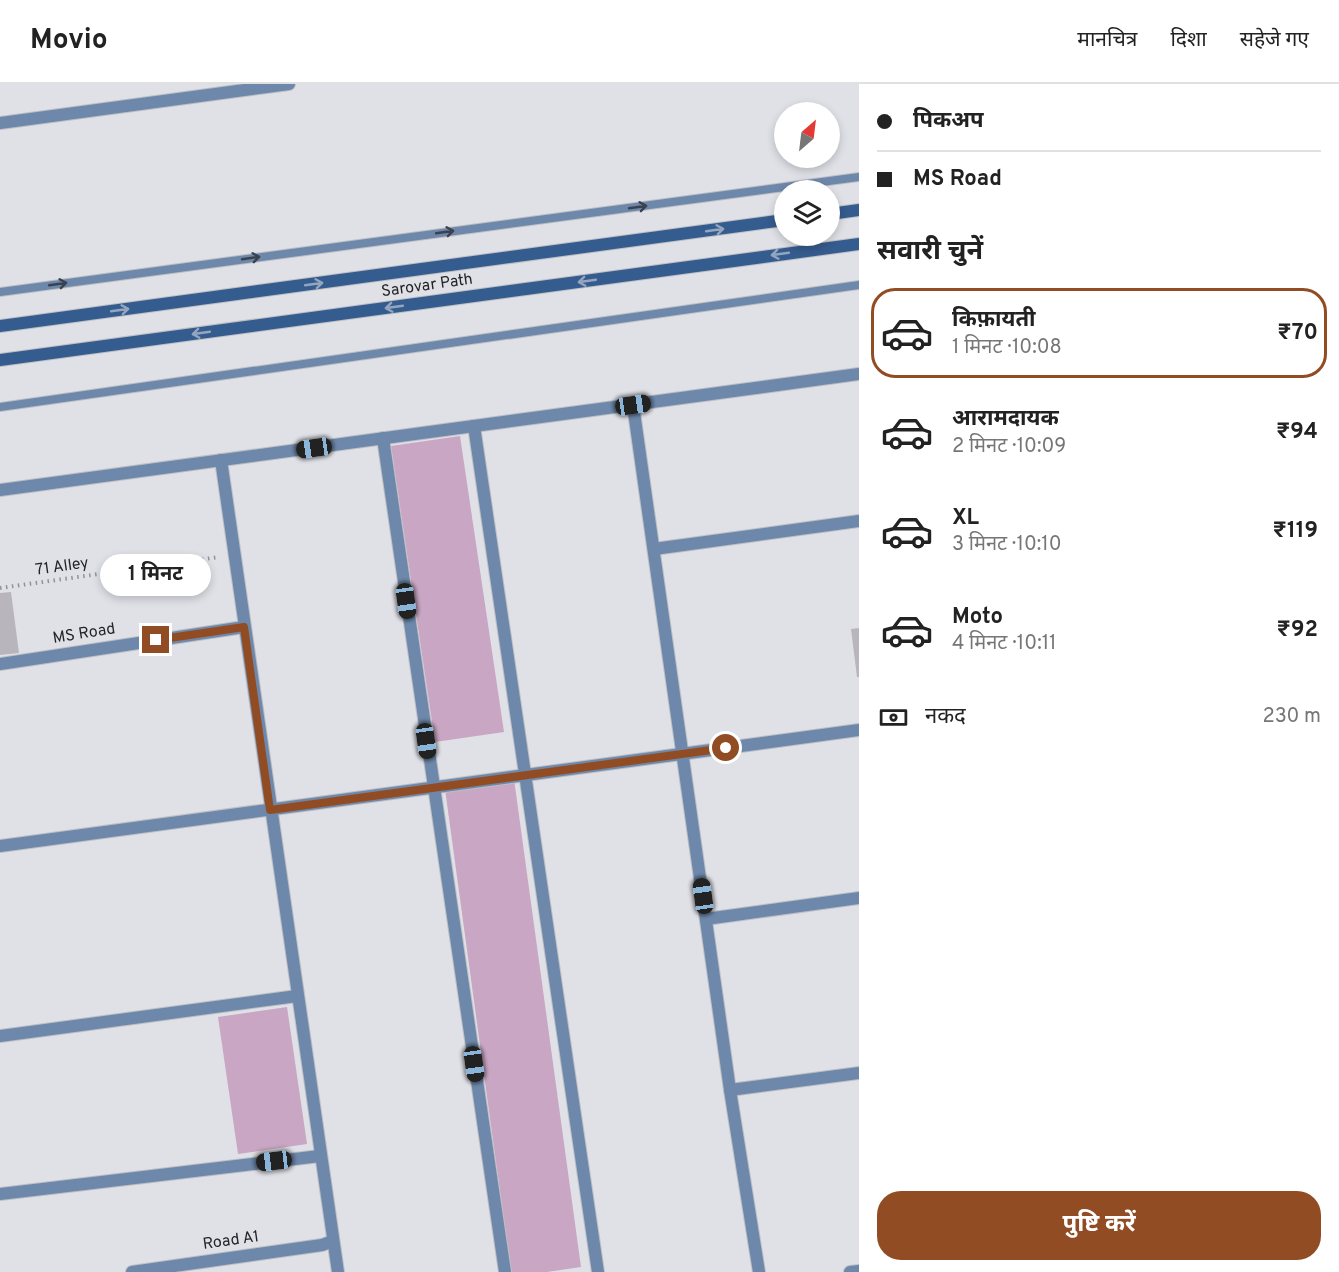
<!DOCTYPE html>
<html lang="hi">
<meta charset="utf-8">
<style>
:root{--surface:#fff;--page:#f2f2f2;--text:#222;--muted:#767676;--line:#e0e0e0;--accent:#924c24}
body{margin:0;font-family:Overpass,"Noto Sans Devanagari",sans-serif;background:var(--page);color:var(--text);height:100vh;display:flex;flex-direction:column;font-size:22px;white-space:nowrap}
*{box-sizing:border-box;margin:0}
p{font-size:20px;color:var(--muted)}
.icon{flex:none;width:33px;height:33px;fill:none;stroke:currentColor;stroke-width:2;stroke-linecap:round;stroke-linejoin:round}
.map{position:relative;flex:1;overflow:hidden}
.drawer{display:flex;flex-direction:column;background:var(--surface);width:480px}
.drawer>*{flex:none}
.top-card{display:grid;align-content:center;height:132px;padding:0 18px;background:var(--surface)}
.needle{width:39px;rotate:28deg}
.tools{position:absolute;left:774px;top:18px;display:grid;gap:12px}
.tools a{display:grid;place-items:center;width:66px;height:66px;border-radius:50%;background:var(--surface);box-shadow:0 3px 9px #0003;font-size:30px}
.end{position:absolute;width:27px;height:27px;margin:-14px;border:8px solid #924c24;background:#fff;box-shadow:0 0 0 3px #fff}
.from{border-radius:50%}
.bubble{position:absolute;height:42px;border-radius:21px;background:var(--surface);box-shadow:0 3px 9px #0003;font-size:20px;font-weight:700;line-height:42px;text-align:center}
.car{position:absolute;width:18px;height:36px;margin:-18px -9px;border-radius:8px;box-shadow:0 0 4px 2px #0007;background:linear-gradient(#222 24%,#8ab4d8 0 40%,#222 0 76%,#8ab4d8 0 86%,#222 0)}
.top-card b{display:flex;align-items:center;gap:21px;height:57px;font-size:22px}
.top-card b+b{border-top:2px solid var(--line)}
.top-card i{width:15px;height:15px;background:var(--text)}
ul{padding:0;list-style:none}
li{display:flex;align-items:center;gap:18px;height:90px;margin:0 12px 9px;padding:0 6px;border:3px solid transparent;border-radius:24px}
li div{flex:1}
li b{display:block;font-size:22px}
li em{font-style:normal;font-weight:700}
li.selected{border-color:var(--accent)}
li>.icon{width:54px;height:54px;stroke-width:1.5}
h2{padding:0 18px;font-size:27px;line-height:72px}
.pay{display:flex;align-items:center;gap:15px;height:66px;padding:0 18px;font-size:22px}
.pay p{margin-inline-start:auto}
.cta{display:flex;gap:12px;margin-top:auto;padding:12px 18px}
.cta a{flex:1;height:69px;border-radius:24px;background:var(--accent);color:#fff;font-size:24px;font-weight:700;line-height:69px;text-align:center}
header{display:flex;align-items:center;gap:36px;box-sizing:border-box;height:84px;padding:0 30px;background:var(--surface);border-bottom:2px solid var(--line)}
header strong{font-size:28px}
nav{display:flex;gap:33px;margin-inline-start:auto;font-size:21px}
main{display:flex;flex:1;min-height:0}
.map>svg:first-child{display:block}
</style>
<header>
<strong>Movio</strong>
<nav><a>मानचित्र</a><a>दिशा</a><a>सहेजे गए</a></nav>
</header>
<main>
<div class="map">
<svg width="859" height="1188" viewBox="0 0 859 1188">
<rect width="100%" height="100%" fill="#e0e1e7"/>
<g fill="#c9a6c3">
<path d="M460,352L504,648L435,658L391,362Z"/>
<path d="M514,695L581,1183L547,1188H511L445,705Z"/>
<path d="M287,923L307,1060L238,1070L218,933Z"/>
</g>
<g fill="#b8b6bc">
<path d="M11,508L19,569L0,571V509Z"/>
<path d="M859,544V593H857L851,545Z"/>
</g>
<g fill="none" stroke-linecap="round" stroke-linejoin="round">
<g stroke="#bebfc4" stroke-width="10">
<g id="service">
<path d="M0,208L859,93"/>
<path d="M0,323L859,201"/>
</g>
</g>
<g stroke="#bebfc4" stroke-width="14">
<g id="minor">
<path d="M0,39L289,0"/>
<path d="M633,321L730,1006L759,1188"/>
<path d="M474,342L598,1188"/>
<path d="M383,354L505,1188"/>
<path d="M221,376L338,1188"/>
<path d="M0,406L859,290"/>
<path d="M654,465L859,437"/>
<path d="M0,580L244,543"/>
<path d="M706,835L859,814"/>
<path d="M0,952L297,912"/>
<path d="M730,1006L859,989"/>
<path d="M0,1110L320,1072"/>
<path d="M132,1188L322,1161L333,1157"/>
<path d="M850,1188L859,1187"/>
</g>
</g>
<g stroke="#bebfc4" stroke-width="14">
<path id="tertiary" d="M0,762L859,646"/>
</g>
<g stroke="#bebfc4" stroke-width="14">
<g id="secondary">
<path d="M830,130L859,126"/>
<path d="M0,242L784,136"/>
<path d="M0,276L859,160"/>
</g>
</g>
<path stroke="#919296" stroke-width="4" stroke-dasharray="1.5 4.5" stroke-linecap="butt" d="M0,504L219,473"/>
<use href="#service" stroke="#6d88ab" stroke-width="8"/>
<use href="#minor" stroke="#6d88ab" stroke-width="12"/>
<use href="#tertiary" stroke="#6d88ab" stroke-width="12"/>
<use href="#secondary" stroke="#355c8e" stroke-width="12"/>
</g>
<defs><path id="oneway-shaft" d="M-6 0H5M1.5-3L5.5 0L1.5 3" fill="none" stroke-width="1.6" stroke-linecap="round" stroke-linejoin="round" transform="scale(1.5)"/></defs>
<g stroke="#3a424f">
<use href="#oneway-shaft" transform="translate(638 123) rotate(-8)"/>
<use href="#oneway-shaft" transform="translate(445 148) rotate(-8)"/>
<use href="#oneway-shaft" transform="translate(251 174) rotate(-8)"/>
<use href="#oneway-shaft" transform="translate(58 200) rotate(-8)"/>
</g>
<g stroke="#93a5bf">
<use href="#oneway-shaft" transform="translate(715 146) rotate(-8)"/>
<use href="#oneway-shaft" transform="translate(780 170) rotate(172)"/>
<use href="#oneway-shaft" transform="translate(587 197) rotate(172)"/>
<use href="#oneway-shaft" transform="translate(314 200) rotate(-8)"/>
<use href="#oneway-shaft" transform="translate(394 223) rotate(172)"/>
<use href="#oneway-shaft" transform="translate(120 226) rotate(-8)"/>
<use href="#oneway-shaft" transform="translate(201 249) rotate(172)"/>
</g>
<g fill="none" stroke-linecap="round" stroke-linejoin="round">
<path stroke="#924c24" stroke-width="8" d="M156,556L244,543L270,726L726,664"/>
</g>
<g text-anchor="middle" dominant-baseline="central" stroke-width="5" stroke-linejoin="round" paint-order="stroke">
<g font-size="16" fill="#242427" stroke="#e0e1e7">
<text transform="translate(427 202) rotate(-8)">Sarovar Path</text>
<text transform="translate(62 483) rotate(-8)">71 Alley</text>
<text transform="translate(84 550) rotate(-9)">MS Road</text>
<text transform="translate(231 1157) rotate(-8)">Road A1</text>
</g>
</g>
</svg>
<div class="tools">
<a><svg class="needle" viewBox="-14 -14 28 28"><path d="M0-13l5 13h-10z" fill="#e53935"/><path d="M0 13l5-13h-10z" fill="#767676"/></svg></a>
<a><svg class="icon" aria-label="layers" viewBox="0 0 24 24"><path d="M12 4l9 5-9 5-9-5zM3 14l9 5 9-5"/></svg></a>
</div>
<i class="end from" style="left:726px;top:664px"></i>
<i class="end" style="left:156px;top:556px"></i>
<div class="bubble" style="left:100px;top:470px;width:111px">1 मिनट</div>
<i class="car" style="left:633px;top:321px;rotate:82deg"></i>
<i class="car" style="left:314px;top:364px;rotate:262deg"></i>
<i class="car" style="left:406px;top:517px;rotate:172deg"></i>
<i class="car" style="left:426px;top:657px;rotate:172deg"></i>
<i class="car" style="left:703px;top:812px;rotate:352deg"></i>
<i class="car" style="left:474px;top:980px;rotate:172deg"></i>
<i class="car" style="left:274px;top:1077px;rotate:263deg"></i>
</div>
<section class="drawer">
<div class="top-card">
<b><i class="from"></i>पिकअप</b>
<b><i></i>MS Road</b>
</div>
<h2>सवारी चुनें</h2>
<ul>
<li class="selected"><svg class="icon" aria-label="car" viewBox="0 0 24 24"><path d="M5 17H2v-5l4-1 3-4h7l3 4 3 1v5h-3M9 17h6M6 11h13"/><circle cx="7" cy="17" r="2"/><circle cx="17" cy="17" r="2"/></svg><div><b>किफ़ायती</b><p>1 मिनट · 10:08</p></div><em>₹70</em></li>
<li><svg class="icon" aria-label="car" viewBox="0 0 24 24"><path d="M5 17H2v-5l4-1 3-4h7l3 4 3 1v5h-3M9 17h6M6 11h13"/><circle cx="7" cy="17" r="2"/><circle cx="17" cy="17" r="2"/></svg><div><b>आरामदायक</b><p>2 मिनट · 10:09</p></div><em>₹94</em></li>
<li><svg class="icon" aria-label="car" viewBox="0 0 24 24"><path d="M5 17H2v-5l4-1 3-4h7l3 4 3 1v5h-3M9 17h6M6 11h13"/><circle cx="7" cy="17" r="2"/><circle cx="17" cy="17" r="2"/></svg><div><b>XL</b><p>3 मिनट · 10:10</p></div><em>₹119</em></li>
<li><svg class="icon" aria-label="car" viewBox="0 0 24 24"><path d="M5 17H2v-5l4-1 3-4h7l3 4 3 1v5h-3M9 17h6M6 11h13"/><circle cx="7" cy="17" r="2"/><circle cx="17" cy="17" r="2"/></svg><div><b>Moto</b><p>4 मिनट · 10:11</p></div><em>₹92</em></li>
</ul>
<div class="pay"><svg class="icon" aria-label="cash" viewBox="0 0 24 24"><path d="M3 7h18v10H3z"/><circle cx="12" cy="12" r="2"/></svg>नकद<p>230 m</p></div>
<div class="cta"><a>पुष्टि करें</a></div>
</section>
</main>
